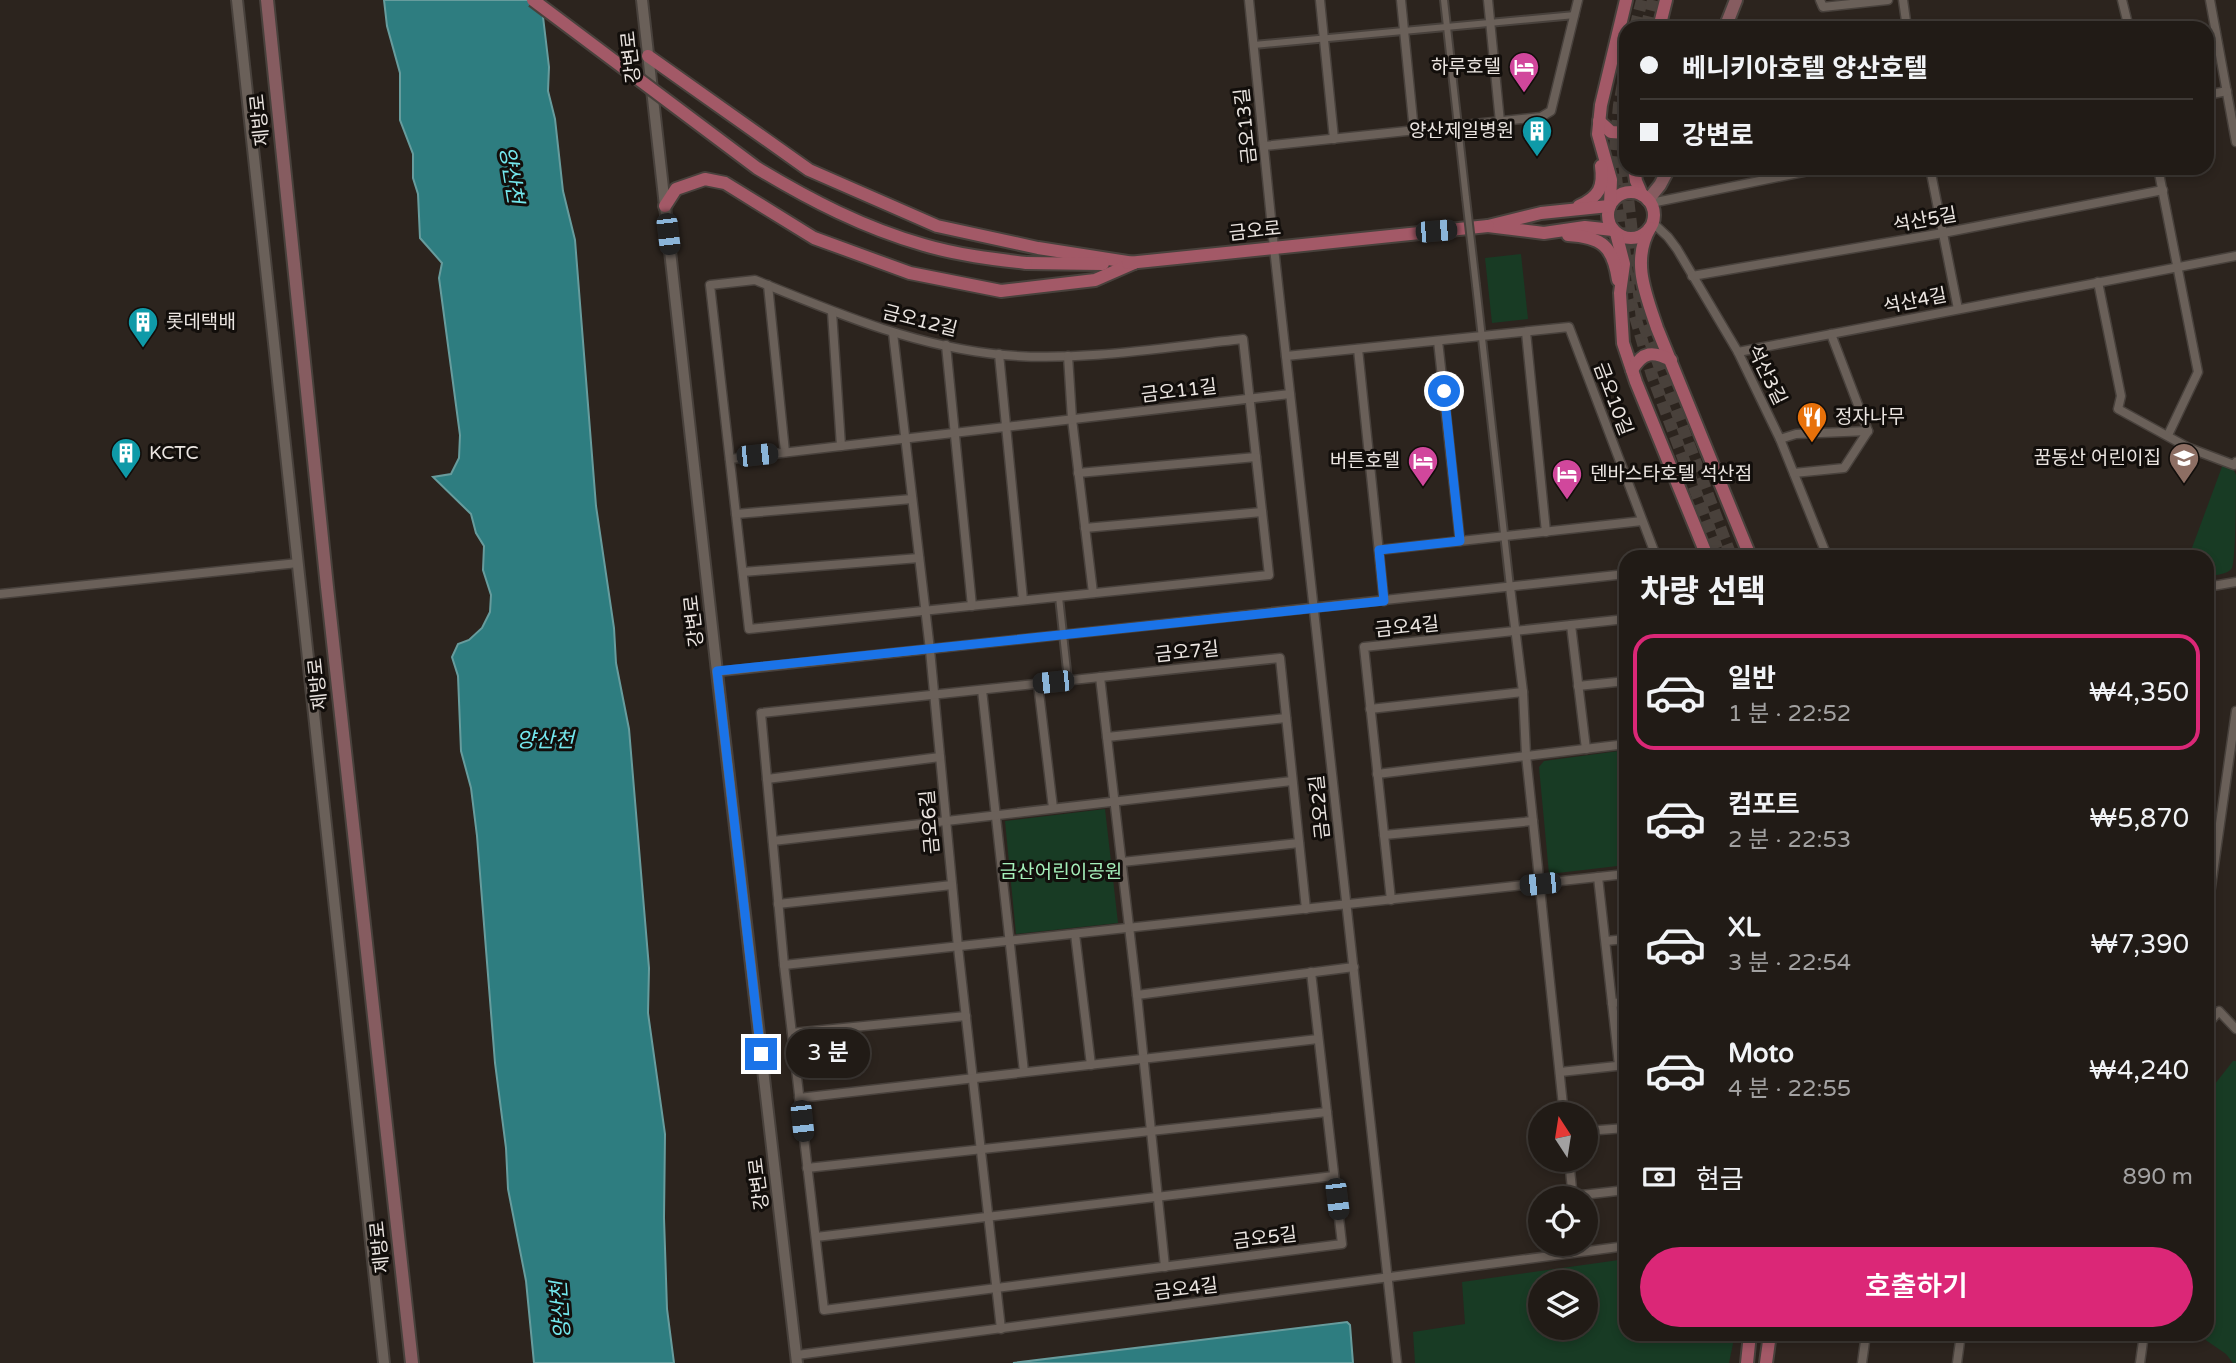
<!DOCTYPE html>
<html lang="ko">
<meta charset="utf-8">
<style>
:root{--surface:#211b16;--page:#2d2823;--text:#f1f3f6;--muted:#a2a1a1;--line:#3e3935;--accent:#db2777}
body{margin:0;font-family:"Varela Round","Noto Sans KR",sans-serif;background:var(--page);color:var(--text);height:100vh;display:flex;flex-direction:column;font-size:26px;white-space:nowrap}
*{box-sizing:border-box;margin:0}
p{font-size:23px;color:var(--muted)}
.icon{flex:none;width:38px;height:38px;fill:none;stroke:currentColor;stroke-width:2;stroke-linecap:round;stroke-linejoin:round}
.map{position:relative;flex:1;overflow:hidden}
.side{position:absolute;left:1619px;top:550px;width:595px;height:791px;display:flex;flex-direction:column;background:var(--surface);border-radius:21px;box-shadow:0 4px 10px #0003,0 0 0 2px var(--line)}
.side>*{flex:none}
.top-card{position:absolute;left:1619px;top:21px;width:595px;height:154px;border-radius:21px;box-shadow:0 4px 10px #0003,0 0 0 2px var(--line);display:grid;align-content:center;height:154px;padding:0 21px;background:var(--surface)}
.needle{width:46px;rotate:348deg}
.controls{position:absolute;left:1528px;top:1102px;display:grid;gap:14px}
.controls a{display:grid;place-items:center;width:70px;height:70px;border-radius:50%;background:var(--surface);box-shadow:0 4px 10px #0003,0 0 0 2px var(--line);font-size:35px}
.end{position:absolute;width:32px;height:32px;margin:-16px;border:9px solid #1a73e8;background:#fff;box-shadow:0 0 0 4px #fff}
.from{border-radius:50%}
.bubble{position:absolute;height:49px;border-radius:24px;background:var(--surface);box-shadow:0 4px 10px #0003,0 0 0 2px var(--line);font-size:23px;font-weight:600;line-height:49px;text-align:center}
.car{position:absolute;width:21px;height:42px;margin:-21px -10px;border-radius:9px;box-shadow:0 0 5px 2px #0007;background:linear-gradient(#222 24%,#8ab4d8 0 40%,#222 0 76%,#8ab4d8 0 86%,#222 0)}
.top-card b{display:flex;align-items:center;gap:24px;height:66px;font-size:26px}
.top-card b+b{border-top:2px solid var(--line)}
.top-card i{width:18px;height:18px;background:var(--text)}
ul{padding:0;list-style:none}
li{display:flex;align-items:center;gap:21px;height:116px;margin:0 14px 10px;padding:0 7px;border:4px solid transparent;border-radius:21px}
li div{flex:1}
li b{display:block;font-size:26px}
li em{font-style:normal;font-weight:600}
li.active{border-color:var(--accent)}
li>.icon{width:63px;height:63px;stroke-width:1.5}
h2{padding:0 21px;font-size:32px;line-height:84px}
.pay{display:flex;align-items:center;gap:18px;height:77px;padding:0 21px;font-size:26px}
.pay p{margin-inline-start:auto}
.cta{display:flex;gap:14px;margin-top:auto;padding:14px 21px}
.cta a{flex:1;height:80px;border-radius:42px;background:var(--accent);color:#fff;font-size:28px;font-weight:600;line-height:80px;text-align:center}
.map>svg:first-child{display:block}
</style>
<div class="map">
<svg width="2236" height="1363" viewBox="0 0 2236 1363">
<rect width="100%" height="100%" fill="#2c241e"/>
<g fill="#183b24" fill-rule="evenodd">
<path d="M1521,254L1528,319L1492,323L1485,258Z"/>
<path d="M2223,464L2233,468L2236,475C2236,493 2236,556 2232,568C2228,575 2214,575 2207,576V556H2189Z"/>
<path d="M1619,751L1626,761V865L1549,874L1539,767L1544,761Z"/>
<path d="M1105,809L1118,923L1016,934L1005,821Z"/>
<path d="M2233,1061H2236V1363H2233L2226,1354L2197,1334H2207V1094Z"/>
<path d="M1626,1259V1334H1735L1729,1363H1415L1413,1332L1465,1324L1462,1282ZM1540,1283H1586V1328H1540Z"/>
</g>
<g fill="#2e7d80" stroke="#679c9d" stroke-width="2">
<path d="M384,0H541L549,67L548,91L555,119L563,191L575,240L596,506L614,628L616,663L629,729L649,968L648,1013L665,1134L664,1218L667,1309L674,1363H534L526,1281L508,1189L506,1148L495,1063L477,836L471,788L461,751L458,676L452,657L458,644L469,640L482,628L490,612L491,595L483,570L484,546L476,533L471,514L433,477L451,474L459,458L460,435L439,278L442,263L420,238L418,194L413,178V154L400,120V73L387,26Z"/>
<path d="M1347,1322L1350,1325L1353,1363H1013Z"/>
</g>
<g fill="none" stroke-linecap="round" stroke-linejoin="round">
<g stroke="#49413b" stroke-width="12" stroke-dasharray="12 6" stroke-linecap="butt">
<path d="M1635,28L1642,0"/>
<path d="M1646,28L1653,0"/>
<path d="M1626,67L1619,105L1614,159L1630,299L1652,375L1720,556"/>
<path d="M1626,147L1624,163L1642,320L1731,556"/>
</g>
<g stroke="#48413c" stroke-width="10">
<g id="pedestrian">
<path d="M1444,0L1466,198"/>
<path d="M1254,45L1575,15"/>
<path d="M1476,285L1510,587"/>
<path d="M1059,597L1068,680"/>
</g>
</g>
<g stroke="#48413c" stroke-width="11">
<g id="minor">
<path d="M1249,0L1274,248L1397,1363"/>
<path d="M1320,0L1334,139"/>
<path d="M1401,0L1414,131"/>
<path d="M1488,0L1500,122"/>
<path d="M1820,0L1823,7L1888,0"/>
<path d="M1903,0L1907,28"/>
<path d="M2122,0L2129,28"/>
<path d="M2210,0L2236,142"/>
<path d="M2207,95L2227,91"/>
<path d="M1264,146L1541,117L1551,111L1578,0"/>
<path d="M1930,168L1958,309"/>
<path d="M2158,168L2198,372L2168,435"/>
<path d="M1651,203L1823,168"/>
<path d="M1653,223L1668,237L1677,249L1738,352L1780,439L1827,556"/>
<path d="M1692,276L1943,233L2163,190"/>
<path d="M755,280C836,313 916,347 1004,355C1081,362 1167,347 1243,339L1269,575L749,629L710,285Z"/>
<path d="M2098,282L2121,396L2118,409L2189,448L2234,465L2236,462"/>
<path d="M768,285L785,452"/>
<path d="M832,312L841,446"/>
<path d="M1526,332L1546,532"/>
<path d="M893,333L930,650L958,947L1001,1329"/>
<path d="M1831,334L1868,431"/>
<path d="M1438,341L1460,541"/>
<path d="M946,345L972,606"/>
<path d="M1358,349L1384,601"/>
<path d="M1738,352L2236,256"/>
<path d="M999,354L1023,600"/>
<path d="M1068,356L1072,419L1093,593"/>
<path d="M1286,356L1569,327L1656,556"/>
<path d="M1780,439L1796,434L1868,431"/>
<path d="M730,459L1290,394"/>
<path d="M1078,473L1256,457"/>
<path d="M1794,473L1844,468L1868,431"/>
<path d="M736,514L912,499"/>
<path d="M1085,528L1262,512"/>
<path d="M1379,550L1642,521"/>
<path d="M743,572L919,558"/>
<path d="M1510,587L1523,692L1526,755L1564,1115"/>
<path d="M2207,587L2236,582"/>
<path d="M0,594L298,563"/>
<path d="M1571,625L1586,749"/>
<path d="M717,672L1626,574"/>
<path d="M1100,677L1137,995L1165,1267"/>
<path d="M1038,684L1053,808"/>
<path d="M1578,686L1626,681"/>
<path d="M982,690L1024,1072"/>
<path d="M1370,709L1523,692"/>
<path d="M1107,737L1286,718"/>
<path d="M1377,774L1626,744"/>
<path d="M767,779L940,757"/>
<path d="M1384,835L1533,821"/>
<path d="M773,841L1292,781"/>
<path d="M1122,862L1299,843"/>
<path d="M1598,877L1619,1065"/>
<path d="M1391,900L1364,647L1626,619"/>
<path d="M778,904L952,885"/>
<path d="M1306,909L1280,658L761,713L784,965L824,1310L1342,1244L1311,972"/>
<path d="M2207,915L2236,711"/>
<path d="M1075,934L1091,1065"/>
<path d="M1606,941L1626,939"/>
<path d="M784,965L1626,874"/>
<path d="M1137,995L1354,967"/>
<path d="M1612,1003L1626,1002"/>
<path d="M2207,1025L2219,1011L2236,1029"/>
<path d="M792,1033L966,1016"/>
<path d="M1560,1072L1626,1065"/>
<path d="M799,1098L1318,1039"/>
<path d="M1586,1131L1626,1128"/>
<path d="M1569,1160L1573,1199"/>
<path d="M807,1168L1327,1112"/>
<path d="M1573,1196L1626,1190"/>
<path d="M816,1237L1334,1176"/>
<path d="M797,1355L1626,1246"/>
<path d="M1862,1363L1866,1334"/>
<path d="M1957,1363L1961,1334"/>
<path d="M2140,1363L2144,1334"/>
</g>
</g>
<g stroke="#48413c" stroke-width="14">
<g id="tertiary">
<path d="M237,0L384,1363"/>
<path d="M642,0L717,672L797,1363"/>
</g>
</g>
<g stroke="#48413c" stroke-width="16">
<g id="secondary">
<path d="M267,0L327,587L412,1363"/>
<path d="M1725,28L1736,0"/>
<path d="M1648,200L1660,185L1669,168"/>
</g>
</g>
<g stroke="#48413c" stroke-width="16">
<g id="primary">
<path d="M1659,28L1666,0"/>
<path d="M648,56L809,170L937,226L1038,248L1134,263"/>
<path d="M1599,121L1611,132L1626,133"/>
<path d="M1634,168L1636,181L1642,195"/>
<circle cx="1631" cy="215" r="23"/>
<path d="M1610,205L1611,180L1598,134L1601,105L1626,0"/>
<path d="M665,206L676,189L705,179L725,183L814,238L910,273L1001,291L1095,280L1134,263"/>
<path d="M1579,206C1599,197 1604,187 1601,166"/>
<path d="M1609,206L1541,213L1488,226L1544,233L1585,227L1613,230"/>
<path d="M1650,228C1631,261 1646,295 1657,328L1750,556"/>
<path d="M1616,233L1624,264L1620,293L1623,343L1636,382L1707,556"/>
<path d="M1568,235C1602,237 1613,246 1618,280"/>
<path d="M1026,263L1103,264"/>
<path d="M1128,263L1488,226"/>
<path d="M1632,370C1643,351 1653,351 1671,360"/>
<path d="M1747,1363L1750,1334"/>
<path d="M1766,1363L1770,1334"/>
</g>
</g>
<use href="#pedestrian" stroke="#6a6059" stroke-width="6"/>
<use href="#minor" stroke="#6a6059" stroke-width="8"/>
<use href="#tertiary" stroke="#6a6059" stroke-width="10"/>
<use href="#secondary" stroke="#865c60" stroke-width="12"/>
<use href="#primary" stroke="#a35967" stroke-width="12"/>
<g stroke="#48413c" stroke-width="10" stroke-linecap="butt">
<path id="pedestrian-bridge" d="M1466,198L1476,285"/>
</g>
<g stroke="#48413c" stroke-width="16" stroke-linecap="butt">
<path id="primary-bridge" d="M533,0L757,168C810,200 864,228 924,245C958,255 992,259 1026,263"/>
</g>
<use href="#pedestrian-bridge" stroke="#6a6059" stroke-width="6"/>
<use href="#primary-bridge" stroke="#a35967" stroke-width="12"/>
</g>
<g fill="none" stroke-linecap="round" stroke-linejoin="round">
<path stroke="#1a73e8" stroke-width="9" d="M761,1054L717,671L1384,601L1379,550L1460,541L1444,391"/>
</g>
<defs>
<g id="hotel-pin" transform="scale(1.575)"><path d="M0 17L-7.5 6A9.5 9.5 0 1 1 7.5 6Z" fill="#d1479c" stroke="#120e0b"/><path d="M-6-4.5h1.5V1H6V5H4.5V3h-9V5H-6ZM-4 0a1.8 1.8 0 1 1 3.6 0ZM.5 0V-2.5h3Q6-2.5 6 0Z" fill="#fff"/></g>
<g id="building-pin" transform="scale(1.575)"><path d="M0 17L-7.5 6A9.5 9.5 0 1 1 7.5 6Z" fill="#0f9aa8" stroke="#120e0b"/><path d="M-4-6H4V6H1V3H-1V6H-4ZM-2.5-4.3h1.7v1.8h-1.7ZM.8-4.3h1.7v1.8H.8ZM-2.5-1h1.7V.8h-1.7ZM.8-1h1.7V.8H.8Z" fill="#fff"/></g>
<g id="restaurant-pin" transform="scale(1.575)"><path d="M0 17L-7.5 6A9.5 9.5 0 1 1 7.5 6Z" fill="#e8710a" stroke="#120e0b"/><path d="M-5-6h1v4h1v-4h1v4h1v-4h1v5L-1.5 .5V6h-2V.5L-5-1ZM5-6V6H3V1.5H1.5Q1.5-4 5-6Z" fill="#fff"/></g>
<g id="school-pin" transform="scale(1.575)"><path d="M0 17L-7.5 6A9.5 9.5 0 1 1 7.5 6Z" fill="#8d6e63" stroke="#120e0b"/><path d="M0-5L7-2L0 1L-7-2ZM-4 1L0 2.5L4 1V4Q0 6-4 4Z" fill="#fff"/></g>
</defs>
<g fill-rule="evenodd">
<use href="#hotel-pin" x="1524" y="67"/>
<use href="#building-pin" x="1537" y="131"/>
<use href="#building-pin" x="143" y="322"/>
<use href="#restaurant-pin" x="1812" y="417"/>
<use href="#building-pin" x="126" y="453"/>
<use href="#school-pin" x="2184" y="458"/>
<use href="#hotel-pin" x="1423" y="461"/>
<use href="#hotel-pin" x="1567" y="474"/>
</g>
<g text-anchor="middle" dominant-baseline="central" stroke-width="6" stroke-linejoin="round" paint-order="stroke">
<g font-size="19" fill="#ebe5e1" stroke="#120e0b">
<text transform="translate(631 57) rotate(-96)">강변로</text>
<text transform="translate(260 120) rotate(-96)">제방로</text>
<text transform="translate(1246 126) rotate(-96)">금오13길</text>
<text transform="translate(1925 220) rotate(-10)">석산5길</text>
<text transform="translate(1255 231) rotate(-6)">금오로</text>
<text transform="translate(1915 301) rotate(-11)">석산4길</text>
<text transform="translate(920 321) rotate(14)">금오12길</text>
<text transform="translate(1767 375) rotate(64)">석산3길</text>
<text transform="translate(1179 391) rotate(-7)">금오11길</text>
<text transform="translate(1613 399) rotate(69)">금오10길</text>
<text transform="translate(694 621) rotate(-96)">강변로</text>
<text transform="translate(1407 627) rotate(-6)">금오4길</text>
<text transform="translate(1187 652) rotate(-6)">금오7길</text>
<text transform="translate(318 684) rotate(-96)">제방로</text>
<text transform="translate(1320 807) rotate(-96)">금오2길</text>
<text transform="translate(930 822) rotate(-95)">금오6길</text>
<text transform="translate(759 1184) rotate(-97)">강변로</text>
<text transform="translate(1265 1238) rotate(-7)">금오5길</text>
<text transform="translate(380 1247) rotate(-96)">제방로</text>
<text transform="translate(1186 1289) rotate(-7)">금오4길</text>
</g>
<g font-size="19" fill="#ebe5e1" stroke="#120e0b" text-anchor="end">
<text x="1501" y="67">하루호텔</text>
<text x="1514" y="131">양산제일병원</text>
<text x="166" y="322" text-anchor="start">롯데택배</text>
<text x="1835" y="417" text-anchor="start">정자나무</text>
<text x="149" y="453" text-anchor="start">KCTC</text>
<text x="2161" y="458">꿈동산 어린이집</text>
<text x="1400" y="461">버튼호텔</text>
<text x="1590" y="474" text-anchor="start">덴바스타호텔 석산점</text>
</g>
<g font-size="19" fill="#a5f1bb" stroke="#120e0b">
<text x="1061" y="872">금산어린이공원</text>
</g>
<g font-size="21" font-style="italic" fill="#74e8ee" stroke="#120e0b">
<text transform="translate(511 175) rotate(81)">양산천</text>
<text x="545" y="740">양산천</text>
<text transform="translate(561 1310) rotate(-94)">양산천</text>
</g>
</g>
</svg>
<div class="controls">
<a><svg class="needle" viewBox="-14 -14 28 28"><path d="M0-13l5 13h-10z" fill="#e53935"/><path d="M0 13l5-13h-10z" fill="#a2a1a1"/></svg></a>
<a><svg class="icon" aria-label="locate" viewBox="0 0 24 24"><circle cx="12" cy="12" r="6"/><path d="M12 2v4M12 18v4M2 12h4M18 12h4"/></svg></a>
<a><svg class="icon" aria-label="layers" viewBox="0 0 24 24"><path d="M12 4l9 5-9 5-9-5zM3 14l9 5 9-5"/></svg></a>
</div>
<i class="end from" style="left:1444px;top:391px"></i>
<i class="end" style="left:761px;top:1054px"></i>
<div class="bubble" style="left:786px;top:1029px;width:84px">3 분</div>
<i class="car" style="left:1436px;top:231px;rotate:85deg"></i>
<i class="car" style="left:668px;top:234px;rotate:173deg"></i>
<i class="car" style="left:757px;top:455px;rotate:84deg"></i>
<i class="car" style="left:1053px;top:682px;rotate:264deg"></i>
<i class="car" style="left:1540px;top:884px;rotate:264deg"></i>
<i class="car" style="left:802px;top:1121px;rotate:174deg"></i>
<i class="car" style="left:1337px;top:1199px;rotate:173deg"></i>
<div class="top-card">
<b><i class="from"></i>베니키아호텔 양산호텔</b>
<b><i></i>강변로</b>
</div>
<section class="side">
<h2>차량 선택</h2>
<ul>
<li class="active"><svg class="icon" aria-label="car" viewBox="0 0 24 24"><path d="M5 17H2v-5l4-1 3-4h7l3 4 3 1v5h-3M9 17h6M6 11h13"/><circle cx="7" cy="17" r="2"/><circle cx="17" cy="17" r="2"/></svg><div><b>일반</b><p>1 분 · 22:52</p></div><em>₩4,350</em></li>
<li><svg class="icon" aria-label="car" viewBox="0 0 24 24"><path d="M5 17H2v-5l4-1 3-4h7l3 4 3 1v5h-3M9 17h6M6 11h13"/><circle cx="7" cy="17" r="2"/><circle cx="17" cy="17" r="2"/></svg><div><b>컴포트</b><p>2 분 · 22:53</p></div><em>₩5,870</em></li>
<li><svg class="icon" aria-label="car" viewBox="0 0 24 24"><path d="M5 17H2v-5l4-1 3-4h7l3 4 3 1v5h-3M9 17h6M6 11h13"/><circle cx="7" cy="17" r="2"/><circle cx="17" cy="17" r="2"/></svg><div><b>XL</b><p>3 분 · 22:54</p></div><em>₩7,390</em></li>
<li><svg class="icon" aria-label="car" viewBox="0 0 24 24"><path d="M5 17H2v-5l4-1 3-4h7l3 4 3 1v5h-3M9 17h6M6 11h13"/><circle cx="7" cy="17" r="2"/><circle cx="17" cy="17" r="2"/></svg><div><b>Moto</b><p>4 분 · 22:55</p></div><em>₩4,240</em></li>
</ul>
<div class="pay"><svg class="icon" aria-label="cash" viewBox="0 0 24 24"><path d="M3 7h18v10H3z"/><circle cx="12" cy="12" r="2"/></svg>현금<p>890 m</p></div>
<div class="cta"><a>호출하기</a></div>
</section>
</div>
